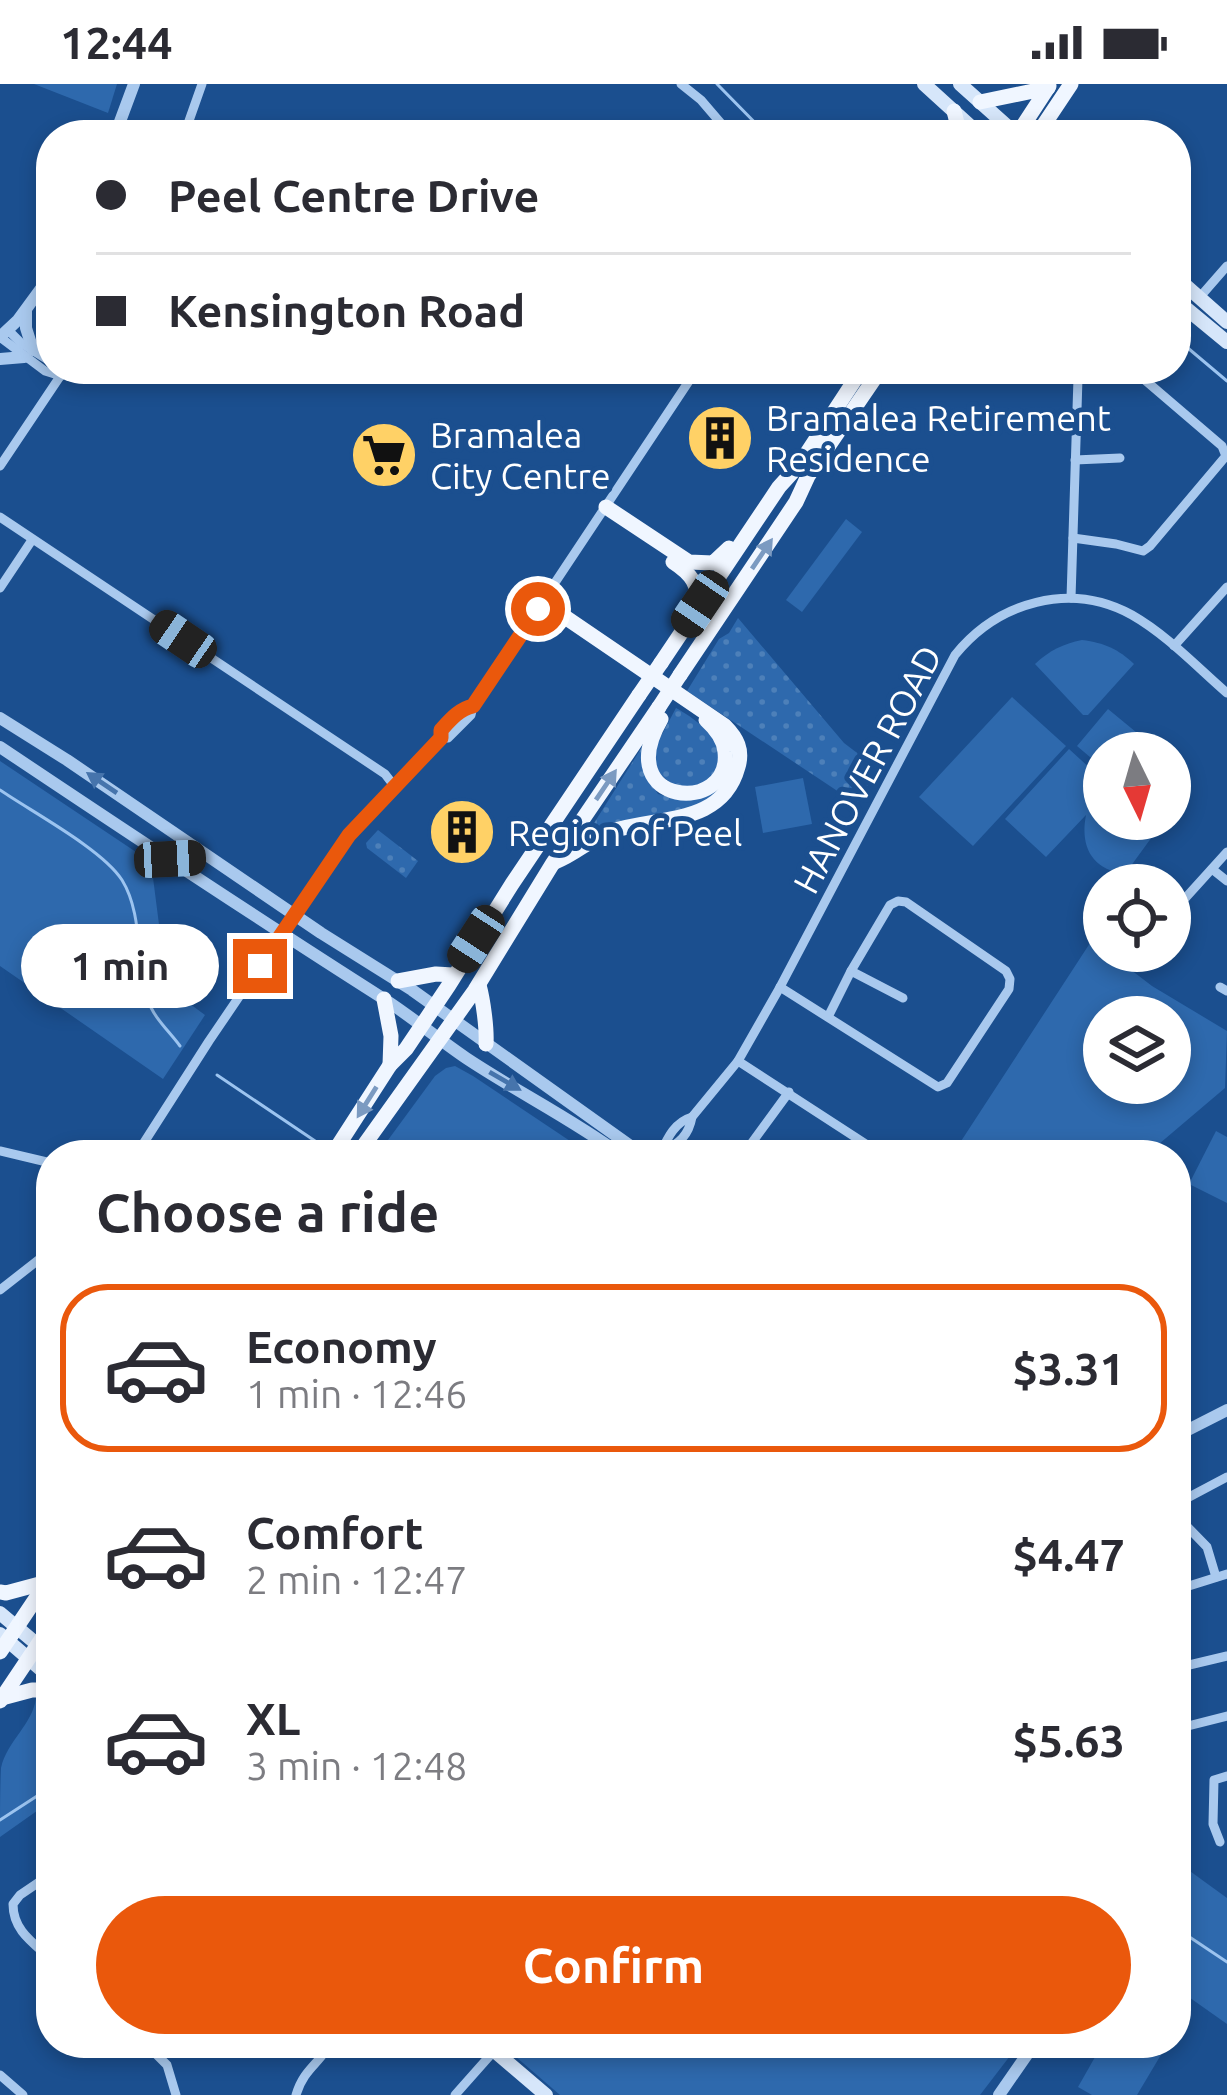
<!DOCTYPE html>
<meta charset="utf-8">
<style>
:root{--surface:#fff;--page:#f2f2f3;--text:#2b2b33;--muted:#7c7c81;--line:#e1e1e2;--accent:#ea580c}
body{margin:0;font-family:Ubuntu,sans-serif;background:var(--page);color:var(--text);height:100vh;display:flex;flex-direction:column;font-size:45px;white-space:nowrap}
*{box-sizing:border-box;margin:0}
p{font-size:39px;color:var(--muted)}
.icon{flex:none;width:66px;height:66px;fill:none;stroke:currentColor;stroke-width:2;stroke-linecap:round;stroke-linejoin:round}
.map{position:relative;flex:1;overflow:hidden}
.panel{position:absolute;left:36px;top:1056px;width:1155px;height:918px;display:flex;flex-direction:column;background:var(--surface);border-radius:48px;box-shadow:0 6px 18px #0003}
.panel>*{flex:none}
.top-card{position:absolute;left:36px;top:36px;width:1155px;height:264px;border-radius:48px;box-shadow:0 6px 18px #0003;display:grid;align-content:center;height:264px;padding:0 60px;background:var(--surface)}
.needle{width:78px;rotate:175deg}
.fabs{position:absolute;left:1083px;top:648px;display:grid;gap:24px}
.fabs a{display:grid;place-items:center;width:108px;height:108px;border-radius:50%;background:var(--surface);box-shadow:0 6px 18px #0003;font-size:60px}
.end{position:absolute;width:54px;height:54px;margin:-27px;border:15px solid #ea580c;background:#fff;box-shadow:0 0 0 6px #fff}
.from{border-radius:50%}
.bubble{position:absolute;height:84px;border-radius:42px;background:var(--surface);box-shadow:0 6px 18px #0003;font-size:39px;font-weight:700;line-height:84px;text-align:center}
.car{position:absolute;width:36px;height:72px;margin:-36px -18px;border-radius:15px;box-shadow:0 0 9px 3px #0007;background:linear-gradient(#222 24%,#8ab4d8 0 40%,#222 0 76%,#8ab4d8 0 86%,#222 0)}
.top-card b{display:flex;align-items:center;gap:42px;height:114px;font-size:45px}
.top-card b+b{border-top:3px solid var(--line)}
.top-card i{width:30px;height:30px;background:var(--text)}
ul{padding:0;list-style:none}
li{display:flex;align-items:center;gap:36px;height:168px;margin:0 24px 18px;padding:0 36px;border:6px solid transparent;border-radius:48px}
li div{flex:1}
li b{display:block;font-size:45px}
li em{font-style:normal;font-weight:700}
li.current{border-color:var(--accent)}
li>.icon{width:108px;height:108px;stroke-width:1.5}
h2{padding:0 60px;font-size:54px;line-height:144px}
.primary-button{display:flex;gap:24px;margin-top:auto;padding:24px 60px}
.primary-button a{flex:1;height:138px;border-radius:72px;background:var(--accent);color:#fff;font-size:48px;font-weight:700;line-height:138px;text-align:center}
.status{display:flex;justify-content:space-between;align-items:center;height:84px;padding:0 60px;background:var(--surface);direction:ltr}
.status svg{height:33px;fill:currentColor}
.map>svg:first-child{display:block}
</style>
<div class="status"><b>12:44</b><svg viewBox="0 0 49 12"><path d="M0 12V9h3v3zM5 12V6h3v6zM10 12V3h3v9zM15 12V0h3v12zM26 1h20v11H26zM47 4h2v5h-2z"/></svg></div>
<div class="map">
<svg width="1227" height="2011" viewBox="0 0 1227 2011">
<defs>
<pattern id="grass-dots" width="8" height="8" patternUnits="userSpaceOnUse" patternTransform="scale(3)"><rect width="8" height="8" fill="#2e69ad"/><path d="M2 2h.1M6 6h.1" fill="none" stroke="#4d80b9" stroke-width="1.8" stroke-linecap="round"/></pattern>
</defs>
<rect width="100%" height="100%" fill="#1b4f8f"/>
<g fill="url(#grass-dots)">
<path d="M738,534L844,659L865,675L880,679L857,720L687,607L719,555L729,549Z"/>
<path d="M676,624C698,636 746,671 710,697C703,702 690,704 682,707L655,687L652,669Z"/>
<path d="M729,660L735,671L733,685L717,709L698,724L584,755L642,663V685L658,710C688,719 697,719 722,699Z"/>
<path d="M378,746L418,777L406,794L367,764L366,759Z"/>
</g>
<g fill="#2e69ad" fill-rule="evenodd">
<path d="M34,0H117L108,29Z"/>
<path d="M846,435L862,448L802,528L786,516Z"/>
<path d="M1082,556C1105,559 1118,565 1134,580L1088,631H1083L1035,580C1050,566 1063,560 1082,556Z"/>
<path d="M1012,613L1066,662L973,762L919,713Z"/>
<path d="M1108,625L1142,653L1135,661L1145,669H1104V685L1077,662Z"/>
<path d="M1069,665L1104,697V735H1145L1157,746L1125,790C1091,785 1080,762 1086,731L1046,773L1005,735Z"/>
<path d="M0,677L151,778L167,903L205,931L163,995L0,882Z"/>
<path d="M803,694L812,740L763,749L755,703Z"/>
<path d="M1092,856L1152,902L1227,947L1225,1004L1146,1071H952ZM1104,933H1170V999H1104Z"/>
<path d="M455,982L473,992L591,1071H377L435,992L446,984Z"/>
<path d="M1216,1047L1227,1053V1119L1189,1100Z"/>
<path d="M49,1613L51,1614V1717L0,1753C0,1731 0,1704 1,1684C7,1657 33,1640 36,1614Z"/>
<path d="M1176,1777L1227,1814V1940L1176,1904Z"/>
<path d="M500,1959H1020L980,2011H560Z"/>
<path d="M1103,1959H1168L1137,2011H1092L1078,2003Z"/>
</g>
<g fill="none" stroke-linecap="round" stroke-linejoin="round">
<g stroke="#9cc4f0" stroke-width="3">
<path d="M717,0L767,51"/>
<path d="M1176,254L1227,297"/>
<path d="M0,706C32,728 102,765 122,796C143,830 136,878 148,916C153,933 169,947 180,962"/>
<path d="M217,991L324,1063"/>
<path d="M0,1736L51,1703"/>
<path d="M1176,1844L1227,1878"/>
</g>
<g stroke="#a9c9ee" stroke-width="9">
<path d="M681,0L701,16L731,51"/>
<path d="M184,51L202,0"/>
<path d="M1199,214L1227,182"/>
<path d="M8,246L21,259L51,278"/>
<path d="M0,253L45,287L61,292"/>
<path d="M1075,376L1120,374"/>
<path d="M0,382L65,285"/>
<path d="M0,433L385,690L395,703"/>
<path d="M1073,454L1116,460L1143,467L1150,462L1226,372L1222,362L1132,285"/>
<path d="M0,504L32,456"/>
<path d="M1071,514L1078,294L1083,285"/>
<path d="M1174,562L1227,503"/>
<path d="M441,654H448L471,631L473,622L697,285"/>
<path d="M1212,785L1227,797"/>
<path d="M1170,831L1227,768"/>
<path d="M851,887L903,914"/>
<path d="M780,903L938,1003L947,999L1009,905L1010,895L1006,887L906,818L898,817L890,821L851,887L828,933"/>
<path d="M1220,903L1227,907"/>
<path d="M738,977L875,1066L877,1071"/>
<path d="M663,1066C679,1061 689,1050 692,1033L738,977L779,905L955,571C998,518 1070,497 1132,531C1167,551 1197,583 1227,609"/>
<path d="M0,1067L51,1079"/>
<path d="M661,1068C668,1053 675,1038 692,1033"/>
<path d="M136,1071L209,957L349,751L441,654V647C450,636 459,625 473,622"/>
<path d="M743,1071L789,1008"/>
<path d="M0,1206L51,1166"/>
<path d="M1176,1420L1227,1393"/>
<path d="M1176,1431L1207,1463L1216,1493"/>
<path d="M1176,1506L1227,1490"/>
<path d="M1176,1566L1185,1582L1227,1572"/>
<path d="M1176,1645L1227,1632"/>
<path d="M1220,1758L1213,1740L1214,1696L1227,1692"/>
<path d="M51,1790L20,1811L13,1820C13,1846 32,1858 51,1875"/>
<path d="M145,1959L167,1981L176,2011"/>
<path d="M0,1991L23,2011"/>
<path d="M296,2011C304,1984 321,1979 330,1959"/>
<path d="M455,2011L494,1967"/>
</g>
<g stroke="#a9c9ee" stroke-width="12">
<path d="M115,51L134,0"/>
<path d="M26,227V244L33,266"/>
<path d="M0,253L18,236L51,191"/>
<path d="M0,275L24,273"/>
<path d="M0,634L67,676L321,849L412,906L643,1071"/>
<path d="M0,663C127,748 255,833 384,915C412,933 438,955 466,974C517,1008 572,1035 621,1071"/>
<path d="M1176,1352L1227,1326"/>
<path d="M999,2011L1035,1959"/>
</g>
<g stroke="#d6e6fa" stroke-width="14">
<path d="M924,0L980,51"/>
<path d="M960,0L1017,51"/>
<path d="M1176,193L1227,238"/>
<path d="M1176,216L1227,258"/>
<path d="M0,1529L51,1572"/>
<path d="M0,1550L51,1594"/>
<path d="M485,1959L546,2011"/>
</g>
<g stroke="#f0f6ff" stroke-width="15">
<path d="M980,18L1048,4"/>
<path d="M954,27L960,51"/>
<path d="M1017,51L1049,2"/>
<path d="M1037,51L1071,0"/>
<path d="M606,423L689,478L713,479L729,464"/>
<path d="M673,478C690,489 702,502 695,522"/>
<path d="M543,518L725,642C737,654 743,666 738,683C722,742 658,732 612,747C591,754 576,770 555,778"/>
<path d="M661,579L779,403L799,381L862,285"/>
<path d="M680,591L796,418L808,392L881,285"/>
<path d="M661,635C610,723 732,731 725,668C724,655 716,645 706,636"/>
<path d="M398,897L436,890L453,891"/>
<path d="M479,901C483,916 487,944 486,960"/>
<path d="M384,915L391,952L390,981"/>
<path d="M332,1071L390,981L406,965L449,901L512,800L639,611"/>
<path d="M357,1071L475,906L553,779L659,623"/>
<path d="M0,1508L6,1509L47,1498"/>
<path d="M0,1568L51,1492"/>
<path d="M2,1614L32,1606H51"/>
<path d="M0,1617L51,1541"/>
</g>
<g stroke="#f0f6ff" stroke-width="15">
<path d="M639,611L661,579"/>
<path d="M659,623L680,591"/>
</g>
</g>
<defs><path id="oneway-solid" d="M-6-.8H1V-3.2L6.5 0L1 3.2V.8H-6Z" transform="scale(3)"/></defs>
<g fill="#7b9ac1">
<use href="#oneway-solid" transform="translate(762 470) rotate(-56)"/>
<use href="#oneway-solid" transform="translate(606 701) rotate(-56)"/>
<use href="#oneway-solid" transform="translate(367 1018) rotate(122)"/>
</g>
<g fill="#4674ac">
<use href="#oneway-solid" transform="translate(102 699) rotate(-146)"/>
<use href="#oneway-solid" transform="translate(505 997) rotate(30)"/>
</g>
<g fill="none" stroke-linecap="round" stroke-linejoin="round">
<path stroke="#ea580c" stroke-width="15" d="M260,882L349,751L441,654V646C450,636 459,625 473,622L538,525"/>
</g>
<defs>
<g id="building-disc" transform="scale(3.45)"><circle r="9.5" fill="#ffd166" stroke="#1b4f8f"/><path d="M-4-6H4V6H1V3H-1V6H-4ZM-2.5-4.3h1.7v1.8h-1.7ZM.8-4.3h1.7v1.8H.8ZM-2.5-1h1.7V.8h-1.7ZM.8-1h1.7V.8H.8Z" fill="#111"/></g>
<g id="supermarket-disc" transform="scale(3.45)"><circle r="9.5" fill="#ffd166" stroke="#1b4f8f"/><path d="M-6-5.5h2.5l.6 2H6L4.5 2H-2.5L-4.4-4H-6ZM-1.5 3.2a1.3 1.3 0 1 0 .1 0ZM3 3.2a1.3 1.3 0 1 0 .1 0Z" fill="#111"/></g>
</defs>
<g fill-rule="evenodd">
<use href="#building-disc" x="720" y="354"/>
<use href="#supermarket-disc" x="384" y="371"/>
<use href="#building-disc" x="462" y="748"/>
</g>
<g text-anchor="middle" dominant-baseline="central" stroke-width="10" stroke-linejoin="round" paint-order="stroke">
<g font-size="36" fill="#fff" stroke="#1b4f8f" text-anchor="start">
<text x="766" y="333">Bramalea Retirement<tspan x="766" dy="41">Residence</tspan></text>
<text x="430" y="350">Bramalea<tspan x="430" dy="41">City Centre</tspan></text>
<text x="508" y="748">Region of Peel</text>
</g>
<g font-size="36" fill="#fff" stroke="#1b4f8f">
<text transform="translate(867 685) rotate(-62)">HANOVER ROAD</text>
</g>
</g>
</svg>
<div class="fabs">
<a><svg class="needle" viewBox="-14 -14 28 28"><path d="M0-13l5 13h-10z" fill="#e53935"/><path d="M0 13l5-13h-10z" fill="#7c7c81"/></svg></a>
<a><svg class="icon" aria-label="locate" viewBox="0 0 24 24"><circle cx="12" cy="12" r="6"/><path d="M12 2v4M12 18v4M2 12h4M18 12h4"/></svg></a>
<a><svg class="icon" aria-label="layers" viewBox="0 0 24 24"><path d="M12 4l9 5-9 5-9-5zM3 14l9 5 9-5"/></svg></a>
</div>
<i class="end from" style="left:538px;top:525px"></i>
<i class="end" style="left:260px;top:882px"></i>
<div class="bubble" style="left:21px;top:840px;width:198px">1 min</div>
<i class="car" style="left:700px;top:520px;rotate:214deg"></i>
<i class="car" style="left:183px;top:555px;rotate:304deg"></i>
<i class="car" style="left:170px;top:775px;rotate:87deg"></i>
<i class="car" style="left:476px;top:855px;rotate:213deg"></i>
<div class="top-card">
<b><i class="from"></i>Peel Centre Drive</b>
<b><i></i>Kensington Road</b>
</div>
<section class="panel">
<h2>Choose a ride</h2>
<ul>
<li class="current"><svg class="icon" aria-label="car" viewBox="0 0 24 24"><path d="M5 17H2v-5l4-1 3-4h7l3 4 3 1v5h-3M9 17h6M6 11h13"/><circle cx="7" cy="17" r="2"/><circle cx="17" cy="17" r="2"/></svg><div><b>Economy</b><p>1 min · 12:46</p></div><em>$3.31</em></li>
<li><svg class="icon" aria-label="car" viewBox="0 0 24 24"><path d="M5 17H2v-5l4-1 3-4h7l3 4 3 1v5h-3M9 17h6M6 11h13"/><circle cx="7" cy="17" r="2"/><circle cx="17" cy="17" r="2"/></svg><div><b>Comfort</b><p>2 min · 12:47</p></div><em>$4.47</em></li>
<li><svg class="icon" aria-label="car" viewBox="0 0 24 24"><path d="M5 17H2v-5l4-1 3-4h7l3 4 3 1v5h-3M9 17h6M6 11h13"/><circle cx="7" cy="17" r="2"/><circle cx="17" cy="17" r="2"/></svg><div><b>XL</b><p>3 min · 12:48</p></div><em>$5.63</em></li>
</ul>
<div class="primary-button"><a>Confirm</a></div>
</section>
</div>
